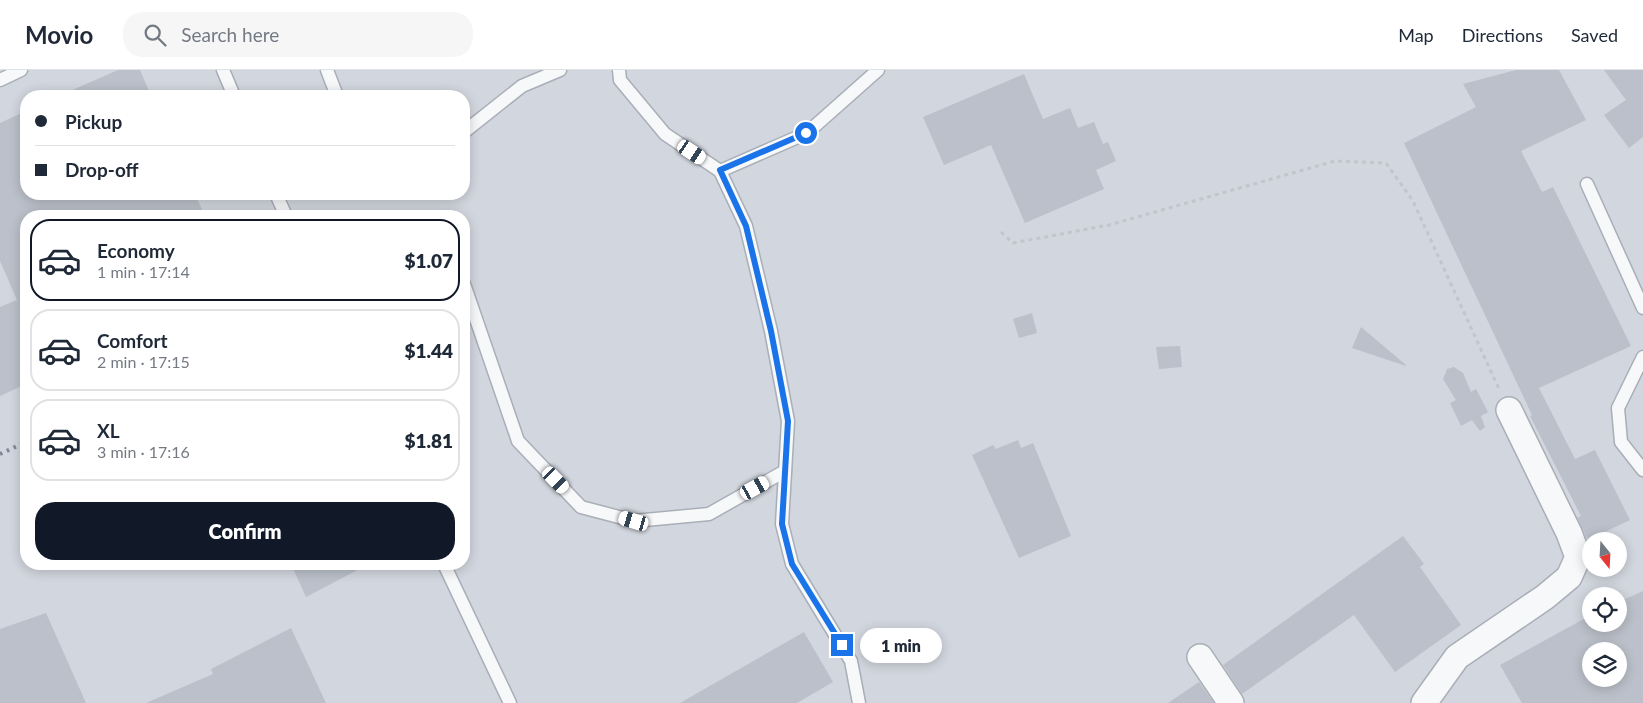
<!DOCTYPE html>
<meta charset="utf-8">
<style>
:root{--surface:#fff;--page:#f6f6f7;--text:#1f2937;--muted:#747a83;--line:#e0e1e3;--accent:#111827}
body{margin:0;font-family:Lato,sans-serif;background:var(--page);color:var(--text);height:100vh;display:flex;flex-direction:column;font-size:19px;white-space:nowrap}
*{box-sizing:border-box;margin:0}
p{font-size:16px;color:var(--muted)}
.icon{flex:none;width:28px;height:28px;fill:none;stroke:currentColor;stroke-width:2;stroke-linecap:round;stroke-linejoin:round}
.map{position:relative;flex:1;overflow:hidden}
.drawer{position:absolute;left:20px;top:140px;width:450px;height:360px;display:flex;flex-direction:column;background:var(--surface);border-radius:20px;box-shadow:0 2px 12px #0003}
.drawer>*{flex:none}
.banner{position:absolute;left:20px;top:20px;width:450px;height:110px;border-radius:20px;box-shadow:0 2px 12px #0003;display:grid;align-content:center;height:110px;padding:0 15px;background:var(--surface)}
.needle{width:32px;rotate:162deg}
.tools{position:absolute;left:1582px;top:462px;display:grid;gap:10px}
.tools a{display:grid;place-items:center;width:45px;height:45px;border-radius:50%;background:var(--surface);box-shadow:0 2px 12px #0003;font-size:25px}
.end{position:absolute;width:22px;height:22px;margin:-11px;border:6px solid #1a73e8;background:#fff;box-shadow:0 0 0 2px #fff}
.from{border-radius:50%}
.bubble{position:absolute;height:35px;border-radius:18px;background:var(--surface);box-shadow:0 2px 12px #0003;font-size:16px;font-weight:800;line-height:35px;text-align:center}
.car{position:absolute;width:15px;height:30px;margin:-15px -8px;border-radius:6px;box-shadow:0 0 4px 1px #0007;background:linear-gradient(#fff 24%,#345 0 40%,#fff 0 76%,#345 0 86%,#fff 0)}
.banner b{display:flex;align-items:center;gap:18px;height:48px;font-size:19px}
.banner b+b{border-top:1px solid var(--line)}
.banner i{width:12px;height:12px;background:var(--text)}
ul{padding:9px 0 0;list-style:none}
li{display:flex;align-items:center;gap:15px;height:82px;margin:0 10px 8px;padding:0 5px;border:2px solid var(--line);border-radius:20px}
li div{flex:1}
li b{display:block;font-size:19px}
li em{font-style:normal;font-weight:800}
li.active{border-color:var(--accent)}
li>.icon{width:45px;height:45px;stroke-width:1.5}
.primary-button{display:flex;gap:10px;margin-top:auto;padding:10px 15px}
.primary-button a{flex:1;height:58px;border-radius:20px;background:var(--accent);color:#fff;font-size:20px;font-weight:800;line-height:58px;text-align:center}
header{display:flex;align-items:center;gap:30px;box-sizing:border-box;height:70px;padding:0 25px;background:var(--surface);border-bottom:1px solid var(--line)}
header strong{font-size:24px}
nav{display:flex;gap:28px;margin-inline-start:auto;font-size:18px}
.search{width:350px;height:45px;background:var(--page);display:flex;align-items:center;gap:12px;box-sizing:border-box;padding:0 18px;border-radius:20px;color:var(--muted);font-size:19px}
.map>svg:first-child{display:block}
</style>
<header>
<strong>Movio</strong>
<div class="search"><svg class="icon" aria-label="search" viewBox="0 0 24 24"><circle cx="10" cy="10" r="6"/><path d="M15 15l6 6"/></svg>Search here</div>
<nav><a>Map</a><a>Directions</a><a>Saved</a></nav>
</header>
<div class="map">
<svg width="1643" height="633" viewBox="0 0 1643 633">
<rect width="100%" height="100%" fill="#e4e7ec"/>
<path fill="#d2d6de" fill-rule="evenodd" d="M0,0H1643V633H0ZM26,26H464V124H26ZM26,146H464V494H26ZM1591,471H1619V499H1591ZM1591,526H1619V554H1591ZM1591,581H1619V609H1591Z"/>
<g fill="#bbc0ca" fill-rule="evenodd">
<path d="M118,0H140L151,26H59Z"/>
<path d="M1516,0H1559L1586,50L1521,81L1542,122L1553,117L1631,276L1539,318L1575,389L1595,380L1630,450L1588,470L1577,448L1581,446L1530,346L1532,345L1404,73L1476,37L1463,14Z"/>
<path d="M1604,0H1643V67L1629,78L1604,45L1626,30Z"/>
<path d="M1024,4L1043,49L1070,38L1078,58L1094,52L1103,74L1108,72L1116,91L1096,100L1104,119L1025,153L991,75L944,95L923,47Z"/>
<path d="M26,41V124H195L205,146H26V314L0,326V237L17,230L0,191V53Z"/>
<path d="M1032,243L1037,263L1019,268L1013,249Z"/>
<path d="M1361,257L1406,295V296L1352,278Z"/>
<path d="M1180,276L1182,297L1159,299L1156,277Z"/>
<path d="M1454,297L1463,303L1471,322L1476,319L1488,342L1481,346L1485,357L1480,361L1472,350L1461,356L1450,333L1456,330L1443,309L1447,299Z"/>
<path d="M1018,370L1021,378L1033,373L1071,466L1019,488L972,385L993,375L996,379Z"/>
<path d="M1403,466L1424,494L1420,497L1461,555L1395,602L1354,545L1242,624L1223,595Z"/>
<path d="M291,494H369L306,527Z"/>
<path d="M1643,521V633H1522L1500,595L1591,545V554H1619V532ZM1591,581H1619V609H1591Z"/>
<path d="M46,543L86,633H0V559Z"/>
<path d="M291,558L326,633H146L213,604L211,599Z"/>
<path d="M804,562L833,612L797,633H680Z"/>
<path d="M1199,612L1214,633H1168Z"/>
</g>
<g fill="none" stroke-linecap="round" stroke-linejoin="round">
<g stroke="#a9aeb7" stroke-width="15">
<g id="service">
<path d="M223,0L234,26"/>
<path d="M327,0L337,26"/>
<path d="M619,0L620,10L665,64L720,101L746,156L771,261L788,351L782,454L792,494L851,591L859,633"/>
<path d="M0,10L21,0"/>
<path d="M464,62L522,16L560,0"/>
<path d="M720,101L807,63L878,0"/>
<path d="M1587,114L1643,238"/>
<path d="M276,124L286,146"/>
<path d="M464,214L518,371L581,437L634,451L709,444L785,401"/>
<path d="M1643,287L1618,338L1621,372L1643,400"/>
<path d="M444,494L510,633"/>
</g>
</g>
<g stroke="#a9aeb7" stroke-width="28">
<g id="minor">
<path d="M1200,587L1231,633"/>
<path d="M1424,633L1457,587L1545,527L1569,507L1578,487L1569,463L1509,340"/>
</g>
</g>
<path stroke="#c2c5cb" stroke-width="3" stroke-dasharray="4 4" stroke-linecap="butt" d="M1001,162L1013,173L1109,155L1335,91L1386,93L1413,131L1499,319"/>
<use href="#service" stroke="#f7f8fa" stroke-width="12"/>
<use href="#minor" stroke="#f7f8fa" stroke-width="25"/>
<path stroke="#7d8696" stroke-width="4" stroke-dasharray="2.5 5" stroke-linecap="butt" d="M0,384L26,372"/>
</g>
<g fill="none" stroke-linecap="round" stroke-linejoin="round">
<path stroke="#1a73e8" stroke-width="6" d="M806,63L720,100L746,156L771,261L788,351L782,454L792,494L842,575"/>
</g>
</svg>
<div class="tools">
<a><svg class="needle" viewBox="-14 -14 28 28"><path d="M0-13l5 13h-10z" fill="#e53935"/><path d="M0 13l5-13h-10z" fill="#747a83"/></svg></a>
<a><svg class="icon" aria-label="locate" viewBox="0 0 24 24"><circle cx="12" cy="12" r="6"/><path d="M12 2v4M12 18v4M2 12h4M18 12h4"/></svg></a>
<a><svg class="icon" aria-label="layers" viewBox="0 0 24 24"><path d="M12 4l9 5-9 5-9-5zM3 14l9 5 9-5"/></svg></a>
</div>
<i class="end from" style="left:806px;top:63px"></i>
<i class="end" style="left:842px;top:575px"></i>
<div class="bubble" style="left:860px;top:558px;width:82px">1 min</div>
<i class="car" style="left:692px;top:82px;rotate:124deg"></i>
<i class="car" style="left:556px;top:410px;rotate:136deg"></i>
<i class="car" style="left:755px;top:418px;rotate:61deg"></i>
<i class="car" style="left:634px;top:451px;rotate:286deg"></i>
<div class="banner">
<b><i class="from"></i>Pickup</b>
<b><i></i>Drop-off</b>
</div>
<section class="drawer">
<ul>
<li class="active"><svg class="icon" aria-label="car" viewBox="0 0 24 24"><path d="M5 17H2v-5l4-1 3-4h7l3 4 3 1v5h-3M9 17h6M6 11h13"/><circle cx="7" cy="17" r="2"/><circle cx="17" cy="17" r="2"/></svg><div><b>Economy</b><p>1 min · 17:14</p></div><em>$1.07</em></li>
<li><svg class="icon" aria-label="car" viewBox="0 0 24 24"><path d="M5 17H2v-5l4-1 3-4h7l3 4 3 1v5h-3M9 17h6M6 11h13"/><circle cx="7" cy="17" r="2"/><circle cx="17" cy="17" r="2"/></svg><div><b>Comfort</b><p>2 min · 17:15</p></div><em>$1.44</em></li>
<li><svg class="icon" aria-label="car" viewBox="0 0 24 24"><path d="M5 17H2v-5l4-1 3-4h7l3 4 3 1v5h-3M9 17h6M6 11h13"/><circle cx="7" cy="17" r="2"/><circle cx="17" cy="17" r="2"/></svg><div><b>XL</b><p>3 min · 17:16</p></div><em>$1.81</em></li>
</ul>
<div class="primary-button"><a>Confirm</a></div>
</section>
</div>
